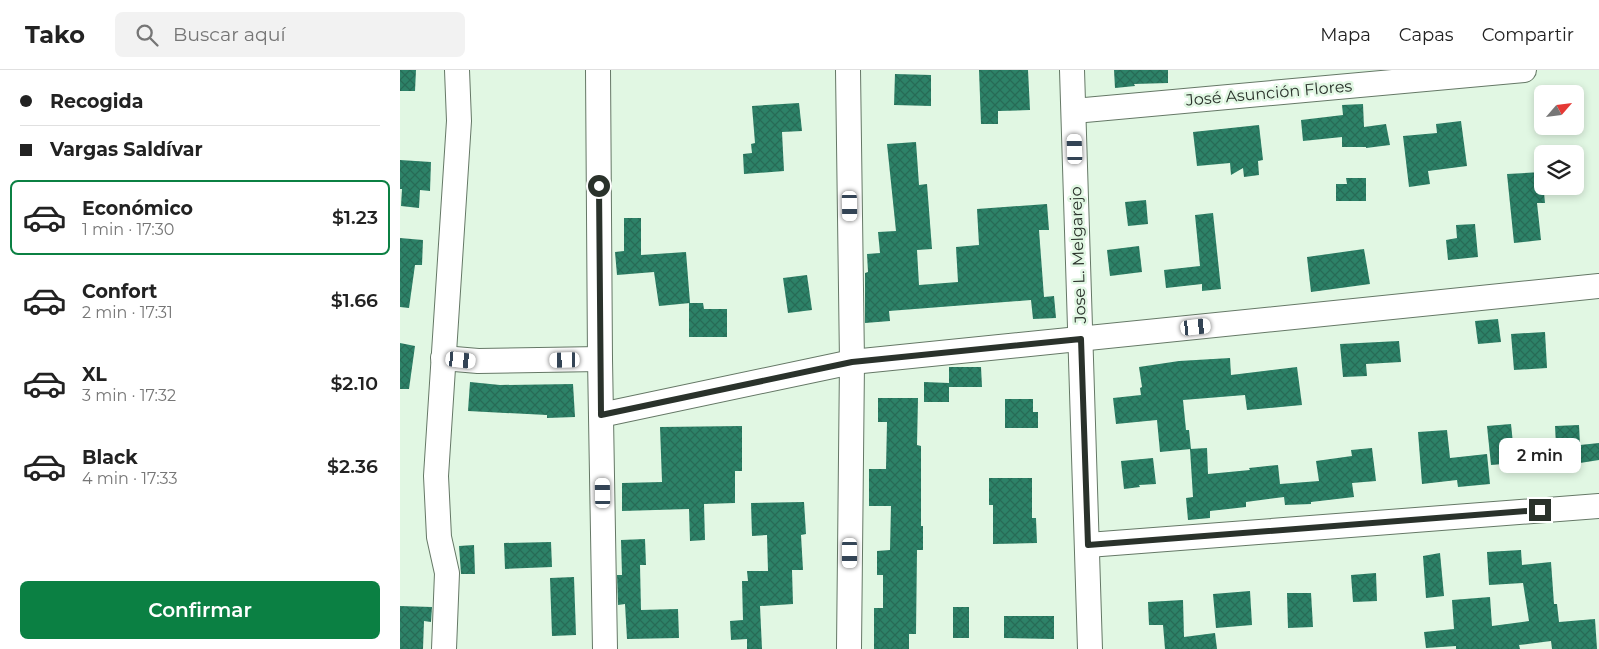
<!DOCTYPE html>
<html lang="es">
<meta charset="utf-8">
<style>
:root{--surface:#fff;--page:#f2f2f2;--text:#222;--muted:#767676;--line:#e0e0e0;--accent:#0b8043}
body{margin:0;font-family:Montserrat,sans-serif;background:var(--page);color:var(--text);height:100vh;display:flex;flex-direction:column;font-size:19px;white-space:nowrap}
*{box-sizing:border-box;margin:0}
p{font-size:16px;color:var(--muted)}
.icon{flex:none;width:28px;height:28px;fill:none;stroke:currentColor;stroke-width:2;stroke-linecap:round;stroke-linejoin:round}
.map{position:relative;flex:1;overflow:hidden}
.details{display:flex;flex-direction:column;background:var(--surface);width:400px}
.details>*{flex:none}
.banner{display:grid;align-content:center;height:110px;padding:0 20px;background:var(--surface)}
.needle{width:32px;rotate:62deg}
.buttons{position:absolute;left:1134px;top:15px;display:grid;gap:10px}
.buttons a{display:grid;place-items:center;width:50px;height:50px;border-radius:8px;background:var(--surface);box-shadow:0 2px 8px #0003;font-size:25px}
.end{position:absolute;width:22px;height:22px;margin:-11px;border:6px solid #2a322b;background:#fff;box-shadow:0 0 0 2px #fff}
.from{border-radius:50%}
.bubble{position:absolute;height:35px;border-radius:8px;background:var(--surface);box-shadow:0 2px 8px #0003;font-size:16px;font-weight:600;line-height:35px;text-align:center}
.car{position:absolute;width:15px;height:30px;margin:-15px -8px;border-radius:6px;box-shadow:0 0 4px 1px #0007;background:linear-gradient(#fff 24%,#345 0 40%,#fff 0 76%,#345 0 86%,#fff 0)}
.banner b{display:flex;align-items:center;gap:18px;height:48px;font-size:19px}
.banner b+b{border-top:1px solid var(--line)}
.banner i{width:12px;height:12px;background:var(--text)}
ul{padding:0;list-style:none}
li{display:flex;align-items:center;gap:15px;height:75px;margin:0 10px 8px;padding:0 10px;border:2px solid transparent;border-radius:8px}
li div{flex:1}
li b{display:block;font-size:19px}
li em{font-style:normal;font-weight:600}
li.selected{border-color:var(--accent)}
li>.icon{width:45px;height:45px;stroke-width:1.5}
.cta{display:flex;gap:10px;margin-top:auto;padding:10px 20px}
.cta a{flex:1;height:58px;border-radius:8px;background:var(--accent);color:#fff;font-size:20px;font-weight:600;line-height:58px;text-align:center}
header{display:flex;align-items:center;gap:30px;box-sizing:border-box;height:70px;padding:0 25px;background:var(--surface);border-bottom:1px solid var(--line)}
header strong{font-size:24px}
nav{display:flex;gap:28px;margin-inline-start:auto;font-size:18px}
.search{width:350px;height:45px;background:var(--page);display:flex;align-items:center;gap:12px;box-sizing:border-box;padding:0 18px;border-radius:8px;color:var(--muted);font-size:19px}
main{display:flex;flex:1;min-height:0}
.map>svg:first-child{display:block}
</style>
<header>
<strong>Tako</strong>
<div class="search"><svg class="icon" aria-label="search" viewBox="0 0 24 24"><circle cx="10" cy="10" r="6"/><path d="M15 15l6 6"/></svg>Buscar aquí</div>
<nav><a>Mapa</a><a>Capas</a><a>Compartir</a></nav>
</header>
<main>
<section class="details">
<div class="banner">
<b><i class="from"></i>Recogida</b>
<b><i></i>Vargas Saldívar</b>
</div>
<ul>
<li class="selected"><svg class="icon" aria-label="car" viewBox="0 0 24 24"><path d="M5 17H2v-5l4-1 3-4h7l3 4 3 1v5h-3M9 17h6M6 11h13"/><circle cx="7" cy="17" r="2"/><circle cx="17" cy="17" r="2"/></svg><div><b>Económico</b><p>1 min · 17:30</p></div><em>$1.23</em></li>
<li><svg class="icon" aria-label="car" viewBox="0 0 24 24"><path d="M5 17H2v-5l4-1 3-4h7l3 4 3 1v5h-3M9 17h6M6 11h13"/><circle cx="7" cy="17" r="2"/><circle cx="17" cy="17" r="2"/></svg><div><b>Confort</b><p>2 min · 17:31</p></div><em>$1.66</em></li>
<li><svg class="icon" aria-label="car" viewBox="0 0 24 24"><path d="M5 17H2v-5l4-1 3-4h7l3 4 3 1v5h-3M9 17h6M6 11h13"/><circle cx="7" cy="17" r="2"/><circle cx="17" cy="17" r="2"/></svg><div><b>XL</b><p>3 min · 17:32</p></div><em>$2.10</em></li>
<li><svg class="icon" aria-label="car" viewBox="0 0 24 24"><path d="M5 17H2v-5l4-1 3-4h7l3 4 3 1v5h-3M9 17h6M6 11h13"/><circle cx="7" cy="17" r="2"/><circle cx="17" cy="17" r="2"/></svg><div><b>Black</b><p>4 min · 17:33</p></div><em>$2.36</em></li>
</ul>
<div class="cta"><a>Confirmar</a></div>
</section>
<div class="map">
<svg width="1199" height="579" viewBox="0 0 1199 579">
<defs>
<pattern id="building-cross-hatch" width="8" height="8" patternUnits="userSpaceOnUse" patternTransform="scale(1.25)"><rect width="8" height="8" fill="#2d8268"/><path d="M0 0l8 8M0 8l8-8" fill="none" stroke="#276b56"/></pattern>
</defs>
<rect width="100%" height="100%" fill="#e1f7e3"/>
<g fill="url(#building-cross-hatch)">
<path d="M0,0H16L15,21H0Z"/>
<path d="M579,0H628L630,40L598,41V54H581Z"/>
<path d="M714,0H768V13L734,14L735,16L715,18Z"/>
<path d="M495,4L531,5V36L494,35Z"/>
<path d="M399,33L402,61L382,62L384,101L344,104L343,84L352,83L351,74L355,73L352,36Z"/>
<path d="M963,34L964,57L986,54L990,75L966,78V77H942V67L903,71L901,50L943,45L942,35Z"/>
<path d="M1061,51L1067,96L1028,101L1030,114L1009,117L1003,66L1037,63L1036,54Z"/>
<path d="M859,55L863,90L858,91L859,105L844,107L843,98L831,105L830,93L797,96L793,62Z"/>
<path d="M516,72L519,115L527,114L532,179L517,180L519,215L558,212L556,177L579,175L577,139L647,134L649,160H639L644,227L654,226L656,248L633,249L631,230L489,241L490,251L465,253V203L468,202L467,184L480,183L478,162L496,161L487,74Z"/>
<path d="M0,90L31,92L30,121L20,120L19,138L1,136L2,119H0Z"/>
<path d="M1142,102L1145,133H1137L1141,170L1114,173L1107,104Z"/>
<path d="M946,108H966V131H936V114H947Z"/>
<path d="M746,130L748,154L728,156L725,132Z"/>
<path d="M813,143L821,219L802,221V214L766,218L764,200L800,196L795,145Z"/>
<path d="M224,148H241V185L286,182L290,233L259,236L254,202L217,205L215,182L224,181Z"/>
<path d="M1075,154L1078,187L1048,190L1046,170L1057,168L1056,155Z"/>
<path d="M0,168L23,170L22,195H15L9,238L0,237Z"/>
<path d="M739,176L742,202L710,206L707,180Z"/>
<path d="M964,179L970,214L911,222L907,187Z"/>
<path d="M407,205L412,240L388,243L383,208Z"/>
<path d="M289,233H303L304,239H327V267H289Z"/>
<path d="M1098,249L1101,272L1078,274L1075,251Z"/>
<path d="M1145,262L1147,298L1114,300L1111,264Z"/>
<path d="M999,271L1001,292L966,294L967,306L943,307L940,274Z"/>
<path d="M0,273L15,276L9,319H0Z"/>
<path d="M830,288L831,305L897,297L902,335L847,340L845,325L783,330L786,360H789L791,379L760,382L757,350L716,354L713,328L741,325L740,318L742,317L739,297L779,291Z"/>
<path d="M549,297H581L582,317H549V332H524V312L549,313Z"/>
<path d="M70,312L100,315L173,314L175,347L147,348V345L68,341Z"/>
<path d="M478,328H518L517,375L521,376V456H523V480H517L516,564H509V579H474V538H483V505H477V481L490,480L491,436H469V399H486L487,352H478Z"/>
<path d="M605,329H633V342H638V358H605Z"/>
<path d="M1111,354L1115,393L1091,395L1087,356Z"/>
<path d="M1179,355L1180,375L1199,373V390L1180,393L1157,394L1155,356Z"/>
<path d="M342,356V401H335V433L304,434L305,470L290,471L289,439L222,441V413L262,412L260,357Z"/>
<path d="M1047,360L1050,388L1087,384L1090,414L1058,417L1057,410L1022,414L1018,362Z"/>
<path d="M807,378L808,404L850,400L849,398L878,395L880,414L919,411L916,391L952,386L951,380L972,378L976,411L952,413L954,427L911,432V434L885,435L884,427L846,432V437L810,441V448L788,450L786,428L793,427L790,379Z"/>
<path d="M753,388L756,414L739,415L740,417L724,419L721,391Z"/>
<path d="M589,408H632V448H636L637,473L593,474V435H589Z"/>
<path d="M404,432L406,464L401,465L403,500H392L393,534L360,536L362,579H347V569L331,570L330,551L343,550L342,511H348L347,501H368L367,465L352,466L351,433Z"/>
<path d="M245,469L246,495H240L241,540L278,539L279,568L227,569L225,534L218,535L217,505H222L221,470Z"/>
<path d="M151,472L152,497L105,499L104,473Z"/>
<path d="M74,475L75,504H61L59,476Z"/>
<path d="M1121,480L1122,495L1151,492L1154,534H1157L1159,552L1195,549L1197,579H1152L1151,571L1119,575L1120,579H1056V576L1026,578L1024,562L1054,559L1052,530L1090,527L1092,556L1129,551L1123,513L1089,515L1087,482Z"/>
<path d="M1040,483L1044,526L1026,528L1023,486Z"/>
<path d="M976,503L977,531L953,532L951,505Z"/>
<path d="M174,507L176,565L152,566L150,508Z"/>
<path d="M850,521L852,555L816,558L813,524Z"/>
<path d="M887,523H911L913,557L888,558Z"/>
<path d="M783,530L784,567L815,563L817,579H765L763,555H749L748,532Z"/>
<path d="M0,536L32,537L31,552L24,551L23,579H0Z"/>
<rect x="553" y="537" width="16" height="31"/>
<path d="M604,546H654V569L604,568Z"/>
</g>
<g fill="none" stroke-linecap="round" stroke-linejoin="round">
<g stroke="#657866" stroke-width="26">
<g id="minor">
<path d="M198,0L200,289L205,579"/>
<path d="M448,0L452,292L449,579"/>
<path d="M672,0L690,579"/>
<path d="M674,41L1124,0"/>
<path d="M43,288L78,291L200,289"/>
<path d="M201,345L452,292L1199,216"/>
<path d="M688,475L1199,436"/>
<path d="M44,579L47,503L39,467L36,406L59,51L57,0"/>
</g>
</g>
<use href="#minor" stroke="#fff" stroke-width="24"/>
</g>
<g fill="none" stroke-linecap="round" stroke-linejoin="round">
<path stroke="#2a322b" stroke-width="6" d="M199,116L201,345L452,292L681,269L688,475L1140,440"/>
</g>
<g text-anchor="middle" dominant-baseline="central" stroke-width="5" stroke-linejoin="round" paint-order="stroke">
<g font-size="16" fill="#2a322b" stroke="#e1f7e3">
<text transform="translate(869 23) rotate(-5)">José Asunción Flores</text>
<text transform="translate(678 185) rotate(-92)">Jose L. Melgarejo</text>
</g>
</g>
</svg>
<div class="buttons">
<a><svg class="needle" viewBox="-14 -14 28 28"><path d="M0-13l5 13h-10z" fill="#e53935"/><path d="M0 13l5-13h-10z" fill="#767676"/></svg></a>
<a><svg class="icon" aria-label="layers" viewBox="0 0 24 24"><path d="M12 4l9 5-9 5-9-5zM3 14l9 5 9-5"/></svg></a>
</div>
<i class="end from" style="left:199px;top:116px"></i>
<i class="end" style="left:1140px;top:440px"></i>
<div class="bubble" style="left:1099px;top:368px;width:82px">2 min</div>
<i class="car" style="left:675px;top:79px;rotate:358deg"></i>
<i class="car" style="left:450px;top:136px;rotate:179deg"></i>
<i class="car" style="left:796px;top:257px;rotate:84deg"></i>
<i class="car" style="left:61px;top:290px;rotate:96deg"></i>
<i class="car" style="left:165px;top:290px;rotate:269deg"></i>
<i class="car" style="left:203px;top:423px;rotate:359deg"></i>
<i class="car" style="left:450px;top:483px;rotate:180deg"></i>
</div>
</main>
